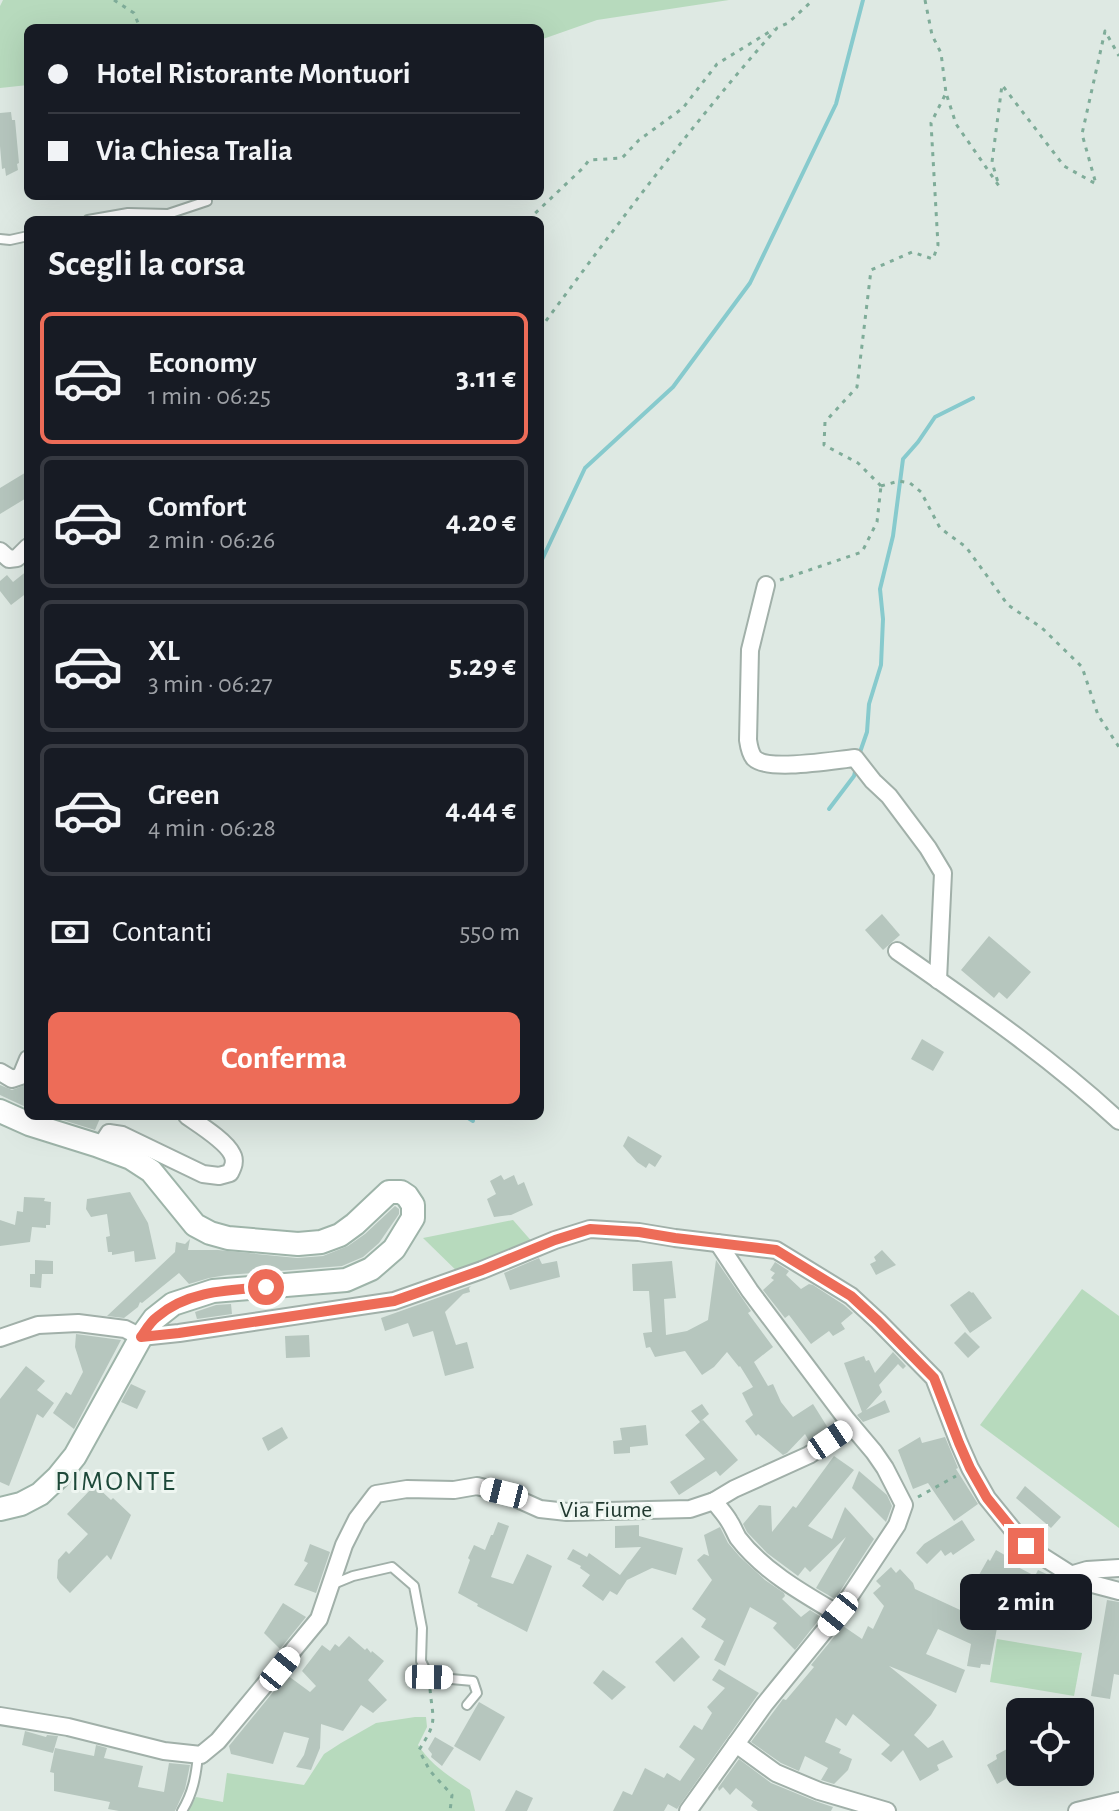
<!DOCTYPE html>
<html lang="it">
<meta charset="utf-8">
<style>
:root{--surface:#171b24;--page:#20242c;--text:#f1f3f6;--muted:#9ea1a6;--line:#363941;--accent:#ed6c58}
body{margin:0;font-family:"Alegreya Sans",sans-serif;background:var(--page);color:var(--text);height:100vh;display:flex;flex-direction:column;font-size:30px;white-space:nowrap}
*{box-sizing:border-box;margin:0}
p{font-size:26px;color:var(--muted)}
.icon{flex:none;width:44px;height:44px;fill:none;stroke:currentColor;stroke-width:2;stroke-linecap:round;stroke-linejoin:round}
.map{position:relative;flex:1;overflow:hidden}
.drawer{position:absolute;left:24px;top:216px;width:520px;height:904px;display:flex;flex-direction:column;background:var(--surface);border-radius:12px;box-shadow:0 8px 32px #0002}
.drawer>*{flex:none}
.guide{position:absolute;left:24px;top:24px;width:520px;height:176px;border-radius:12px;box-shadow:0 8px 32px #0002;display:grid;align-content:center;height:176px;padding:0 24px;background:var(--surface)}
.fabs{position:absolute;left:1006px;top:1698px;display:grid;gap:16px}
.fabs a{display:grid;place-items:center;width:88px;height:88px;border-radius:12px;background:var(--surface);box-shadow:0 8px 32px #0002;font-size:40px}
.end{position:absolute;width:36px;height:36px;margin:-18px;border:10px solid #ed6c58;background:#fff;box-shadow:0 0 0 4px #fff}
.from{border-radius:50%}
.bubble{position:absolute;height:56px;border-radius:12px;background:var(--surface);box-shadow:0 8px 32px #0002;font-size:26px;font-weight:700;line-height:56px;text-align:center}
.car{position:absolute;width:24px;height:48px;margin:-24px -12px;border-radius:10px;box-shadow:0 0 6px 2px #0007;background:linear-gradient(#fff 24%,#345 0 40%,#fff 0 76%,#345 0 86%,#fff 0)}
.guide b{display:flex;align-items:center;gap:28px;height:76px;font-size:30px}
.guide b+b{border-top:2px solid var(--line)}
.guide i{width:20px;height:20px;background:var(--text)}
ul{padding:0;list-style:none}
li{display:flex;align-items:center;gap:24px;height:132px;margin:0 16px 12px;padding:0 8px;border:4px solid var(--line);border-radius:12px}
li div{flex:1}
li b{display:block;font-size:30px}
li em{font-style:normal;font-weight:700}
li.selected{border-color:var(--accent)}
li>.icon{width:72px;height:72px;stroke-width:1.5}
h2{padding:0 24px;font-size:36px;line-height:96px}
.pay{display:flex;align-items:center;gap:20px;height:88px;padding:0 24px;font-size:30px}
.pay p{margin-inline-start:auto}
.cta{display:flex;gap:16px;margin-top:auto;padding:16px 24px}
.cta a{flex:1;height:92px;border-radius:12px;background:var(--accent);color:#fff;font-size:32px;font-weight:700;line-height:92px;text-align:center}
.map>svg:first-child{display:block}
</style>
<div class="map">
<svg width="1119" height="1811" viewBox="0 0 1119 1811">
<rect width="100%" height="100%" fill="#dee9e3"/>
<g fill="#b7dabd">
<path d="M3,0H729L597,20L540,40V28H28V85L0,88V6Z"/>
<path d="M513,1220L541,1252L466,1280L423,1238Z"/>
<path d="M1082,1289L1119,1316V1528L980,1425Z"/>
<path d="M997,1639L1082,1653L1074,1696L990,1682Z"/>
<path d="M415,1717H426L427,1727L418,1745C431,1765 450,1777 470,1790L475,1811H187L196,1797L223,1802L227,1773L304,1785L324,1754L341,1743L376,1723Z"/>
</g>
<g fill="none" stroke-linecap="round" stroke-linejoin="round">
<g stroke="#87cacd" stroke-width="4">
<path d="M540,564L585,468L673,387L750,283L836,104L863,0"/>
<path d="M859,755L867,732L869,704L881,665L883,619L880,589L893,536L903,459L918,442L935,417L973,398"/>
<path d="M829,809L854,776L856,768"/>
<path d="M465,1116L473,1121"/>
</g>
</g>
<g fill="#b6c6be">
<path d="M11,112L12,120H15L19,163L17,164L18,170L6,176L5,168L2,169L0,146V113Z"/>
<path d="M28,471V497L0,514V488Z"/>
<path d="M28,570V592L11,605L0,591V581L7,575L13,582Z"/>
<path d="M882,914L900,935L883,950L865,930Z"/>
<path d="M989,936L1031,972L1007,999L999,992L994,998L961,970Z"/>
<path d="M922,1039L944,1052L933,1071L911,1059Z"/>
<path d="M28,1084V1108L0,1095V1085L12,1090Z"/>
<path d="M50,1116H101L95,1130Z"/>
<path d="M628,1136L662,1156L655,1167L649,1163L646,1168L637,1162L623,1146Z"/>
<path d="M501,1175L504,1180L514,1175L518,1185L524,1182L533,1205L511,1215L494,1217L487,1199L496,1194L490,1181Z"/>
<path d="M130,1192L148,1223L156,1259L135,1262L134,1251L112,1255V1252H108L106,1237L110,1236L107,1214L91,1217L86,1209L87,1199Z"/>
<path d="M24,1197L45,1198L44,1201L51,1202L50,1225H46V1228L32,1227L30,1242L0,1246V1220L15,1225L17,1211L23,1212Z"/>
<path d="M395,1206L399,1209V1214L379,1243L363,1257L342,1266L227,1275L209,1278L189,1284L179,1273L142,1303L140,1302L138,1307L124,1318L107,1316L175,1252L176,1242L185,1244L190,1239L188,1250H218L297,1258L323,1256L348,1246L365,1234Z"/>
<path d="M882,1250L896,1265L876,1275L870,1264L876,1261L874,1257Z"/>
<path d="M539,1258L542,1264L557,1261L560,1277L510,1290L504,1273Z"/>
<path d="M35,1260L53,1261V1274H42L41,1288L30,1287V1274H35Z"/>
<path d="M716,1260L751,1311L748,1313L773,1347L754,1362L768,1386L773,1384L781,1402L793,1417L813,1404L828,1428L809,1441L805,1434L787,1453L783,1455L758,1434L756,1436L745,1421L753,1415L742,1393L753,1387L740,1366L739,1367L727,1352L714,1367L702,1375L685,1351L655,1357L650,1347L646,1348L643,1333L652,1332L649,1291H633L632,1264L672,1261L676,1298L664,1299L666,1335L687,1331L708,1320Z"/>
<path d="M775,1262L789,1271L786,1275L801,1289L809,1284L813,1285L844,1305L853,1313L841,1323L845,1329L833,1336L829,1331L811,1344L789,1315L785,1318L763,1290L774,1280L771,1278L775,1273L770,1270Z"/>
<path d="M471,1286L469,1288L470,1292L463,1294L445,1312L456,1345L467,1342L474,1368L445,1376L433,1331L413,1337L408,1323L385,1331L381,1318Z"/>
<path d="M969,1291L972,1293L973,1292L992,1318L970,1333L950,1305Z"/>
<path d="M231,1304L232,1314L197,1319L195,1312L216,1305Z"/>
<path d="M965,1332L980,1347L968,1358L954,1343Z"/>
<path d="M76,1334L121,1340L74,1429L53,1413L66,1392L71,1395L83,1372L75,1347Z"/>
<path d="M309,1335L310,1357L286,1358L285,1336Z"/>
<path d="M893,1352L906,1366L903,1369L898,1364L879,1385L882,1392L866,1410L885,1400L890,1412L863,1422L857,1415L862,1412L844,1363L864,1356L866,1361L869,1360L875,1373Z"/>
<path d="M26,1366L45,1381L37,1390L54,1403L43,1418L37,1414L9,1486L0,1482V1399Z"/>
<path d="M131,1384L146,1391L137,1409L121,1402Z"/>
<path d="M702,1404L709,1414L701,1421L703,1420L738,1460L720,1476L716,1471L679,1495L670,1482L705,1459L685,1435L700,1422L691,1411Z"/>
<path d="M646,1425L648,1445L630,1447V1453L614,1454L613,1441L622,1440L620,1428Z"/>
<path d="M282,1427L288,1438L268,1451L262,1438Z"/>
<path d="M920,1437L922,1443L945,1437L958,1468L956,1469L978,1504L954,1521L928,1483L913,1489L898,1450Z"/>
<path d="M834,1456L854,1470L808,1526L832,1539L845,1507L874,1539L835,1599L816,1588L846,1537L810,1572L805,1567L798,1576L767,1553L747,1532L743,1524L759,1505L771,1506L772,1532L793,1506L796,1508Z"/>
<path d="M859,1471L887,1495L892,1506L886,1522L852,1488Z"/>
<path d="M95,1485L111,1500L113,1498L131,1515L111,1560L107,1555L70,1593L60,1583L57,1578L58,1560L66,1551L69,1554L88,1534L67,1514Z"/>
<path d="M1025,1486L1061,1517L1051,1528L1016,1498Z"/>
<path d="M962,1520L975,1540L953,1555L951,1552L945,1556L941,1550L927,1564L916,1553L924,1544Z"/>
<path d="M498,1522L509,1526L491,1577L513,1584L527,1554L552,1566L527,1632L477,1606L478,1604L458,1593L470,1560L468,1558L474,1545L485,1550L491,1535H493Z"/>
<path d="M639,1525V1536L683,1548L676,1575L652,1568L627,1580L617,1595L610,1591L603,1601L582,1586L590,1575L580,1568L581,1566L567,1559L573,1549L587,1557L589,1553L620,1575L641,1547L615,1548V1526Z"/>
<path d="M720,1527L728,1543L740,1557L765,1580L784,1593L785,1596L782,1599L801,1617L810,1610L821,1617L795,1650L773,1628L777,1623L750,1607L725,1666L714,1660L724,1641L701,1627L706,1619L692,1609L712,1580L697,1560L704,1554L709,1556L704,1535Z"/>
<path d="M310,1544L330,1552L316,1593L294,1585L308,1563L304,1561Z"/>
<path d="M996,1550L1015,1561L1012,1564L1035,1576L1038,1570L1059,1580L1044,1612L1040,1616L1028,1619L1009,1607L1008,1610L1004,1608L997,1628L990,1665L981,1664L980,1668L967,1666L971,1644L938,1629L926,1654L965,1670L956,1693L889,1666L937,1705L931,1715L914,1735L928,1748L943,1740L953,1757L937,1765L939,1770L920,1781L903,1750L891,1762L881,1754L890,1745L853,1714L846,1726L836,1718L825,1742L841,1749L839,1753L852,1759L848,1770L834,1784L821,1780L828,1768L805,1756L799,1771L781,1763L751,1742L783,1699L786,1700L814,1667L811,1665L843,1626L862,1639L868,1626L873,1629L884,1606L873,1593L881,1586L876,1581L891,1567L896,1573L900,1569L913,1583L915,1589L986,1622L997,1595L975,1582L988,1559L990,1561Z"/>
<path d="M1107,1600L1119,1602V1675L1114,1674L1110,1699L1091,1696Z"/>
<path d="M283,1603L306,1617L280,1649L264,1633Z"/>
<path d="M349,1636L365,1650L367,1648L371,1653L372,1651L384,1661L368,1680L387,1700L373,1713L361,1705L343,1731L321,1724L320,1748L311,1770L296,1767L304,1755L309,1738L284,1732L273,1764L231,1754L229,1746L287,1675L310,1692L316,1686L302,1671L322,1645L330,1651L335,1644L339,1647Z"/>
<path d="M682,1637L700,1657L674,1682L655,1662Z"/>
<path d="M719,1669L759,1693L677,1809L668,1804L664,1811H613L623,1791L632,1795L645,1768L664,1778L667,1773L680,1781L695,1759L679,1747L694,1725L702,1730L712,1713L707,1707L725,1688L712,1680Z"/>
<path d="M603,1670L626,1687L612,1700L593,1683Z"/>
<path d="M479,1702L505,1717L480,1761L454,1746Z"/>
<path d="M25,1731L46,1737L47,1735L58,1736L53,1753L22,1745Z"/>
<path d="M435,1737L454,1748L442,1766L431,1757L432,1754L428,1749Z"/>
<path d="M96,1745L107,1748L104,1758L143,1766L138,1787L164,1792L169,1763L190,1765L185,1789L175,1811H119L108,1809L110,1802L54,1791V1773L50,1772L55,1748L94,1756Z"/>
<path d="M1020,1746V1771L997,1784L987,1765L997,1759L996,1755L1007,1749L1008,1753Z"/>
<path d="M739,1759L771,1783L815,1801L833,1807L831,1811H758L751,1806L753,1802L736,1788L730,1795L723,1787L719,1791L718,1788Z"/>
<path d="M516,1790L533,1798L527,1811H505Z"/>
</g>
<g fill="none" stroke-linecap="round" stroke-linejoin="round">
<g stroke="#a1b0a9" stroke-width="12">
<g id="service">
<path d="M88,220L128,213L168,214L207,201"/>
<path d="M0,239L10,240L28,236"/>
<path d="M331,1585L353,1576L392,1567L414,1586L422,1628L421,1661L429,1677L473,1681L477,1693L467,1705"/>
<path d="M182,1811C193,1793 196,1776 198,1755"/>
</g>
</g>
<g stroke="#a1b0a9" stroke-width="20">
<g id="minor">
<path d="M0,551L9,559L17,558L28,547"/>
<path d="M766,585L750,650L748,740C749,747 750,753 754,758C768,772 834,760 855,758L873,781L889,796L928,848L943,873L938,980"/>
<path d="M897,951C974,1005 1050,1057 1119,1121"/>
<path d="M0,1072L12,1079L21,1076L28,1059"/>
<path d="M100,1147L109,1133L122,1135L203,1174L219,1176L230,1173C233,1167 236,1161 232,1154C226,1141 200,1125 187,1116"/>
<path d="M0,1338L38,1325L78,1323L125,1329L141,1337L179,1333L394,1301L482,1270L555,1240L590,1229L639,1232L675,1238L776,1250L851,1296L878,1321L934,1378L959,1443L970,1468L987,1498L1026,1546L1081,1581L1119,1591"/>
<path d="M714,1501C719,1508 725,1514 729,1521C733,1527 735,1533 738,1538C763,1571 804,1594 838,1614"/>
<path d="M1070,1575L1087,1570L1119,1568"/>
<path d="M0,1716L68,1727L164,1751L201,1755L218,1741L319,1619L344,1545L357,1519L376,1494L407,1489L454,1490L477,1486L504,1493L540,1509L567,1512L690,1509L714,1501L734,1489L809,1455L852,1426"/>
<path d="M736,1744L776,1773L819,1791L887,1811"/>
<path d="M688,1811L764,1705L838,1614L897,1525L904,1505L885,1468L874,1452L847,1420L750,1291L718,1243"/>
<path d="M1077,1811L1119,1801"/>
</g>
</g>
<g stroke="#9eb4a9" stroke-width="26">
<path id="secondary" d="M0,1111L29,1124L96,1145L131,1158L151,1171L195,1225L210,1233L228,1238L298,1244L321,1242L340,1235L355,1224L389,1192H401L407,1196L413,1205V1218L394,1249L371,1269L346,1280L213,1291L173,1304L154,1319L141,1337L75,1456L58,1477L40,1494L21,1504L0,1509"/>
</g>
<g stroke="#7fac99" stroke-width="3" stroke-dasharray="4 6" stroke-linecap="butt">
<path d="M114,0L134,13L140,28"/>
<path d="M925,0L932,35L941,53L946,93"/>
<path d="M528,220L584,167L589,160L622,158L639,140L683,108L717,64L774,29"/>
<path d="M540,329C616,226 692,124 777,28L788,23L813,0"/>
<path d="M881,486L858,463L824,445L825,422L857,387L871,270L912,252L933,259L938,245L931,123L946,93L956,124L999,186L992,162L1002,85L1064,166L1096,184L1082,134L1105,31L1119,56"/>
<path d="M881,486L899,481L910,483L921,492L940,528L966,547L1008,605L1042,628L1082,667L1098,715L1119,747"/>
<path d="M780,580L862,552L877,522L881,486"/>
<path d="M918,1497L956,1476"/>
<path d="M430,1689C433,1722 438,1720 419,1750L430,1771L452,1795L450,1811"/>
</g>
<use href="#service" stroke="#fff" stroke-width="8"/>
<use href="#minor" stroke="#fff" stroke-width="16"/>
<use href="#secondary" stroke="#fff" stroke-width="22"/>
</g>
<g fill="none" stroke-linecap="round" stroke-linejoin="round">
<path stroke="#ed6c58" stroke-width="10" d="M266,1287C228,1290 187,1291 157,1317C150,1322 146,1330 141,1337L179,1333L394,1301L482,1270L555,1240L590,1229L639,1232L675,1238L776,1250L851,1296L878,1321L934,1378L959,1443L970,1468L987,1498L1026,1546"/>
</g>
<g text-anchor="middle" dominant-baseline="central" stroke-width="6" stroke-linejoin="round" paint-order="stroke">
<g font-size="24" fill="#20382f" stroke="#eef6f1">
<text x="606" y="1510">Via Fiume</text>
</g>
<g font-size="28" letter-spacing="2" fill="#1d4939" stroke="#eef6f1">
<text x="116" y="1482">PIMONTE</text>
</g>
</g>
</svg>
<div class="fabs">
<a><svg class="icon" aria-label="locate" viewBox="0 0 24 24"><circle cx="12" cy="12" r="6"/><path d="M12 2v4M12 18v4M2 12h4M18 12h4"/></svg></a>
</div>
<i class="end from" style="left:266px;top:1287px"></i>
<i class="end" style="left:1026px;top:1546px"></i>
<div class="bubble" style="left:960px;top:1574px;width:132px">2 min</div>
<i class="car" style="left:830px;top:1440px;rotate:56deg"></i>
<i class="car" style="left:504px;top:1493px;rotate:284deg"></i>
<i class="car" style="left:838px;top:1614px;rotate:219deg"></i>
<i class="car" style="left:280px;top:1669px;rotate:39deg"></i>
<i class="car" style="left:429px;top:1677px;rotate:91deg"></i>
<div class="guide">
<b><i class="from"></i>Hotel Ristorante Montuori</b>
<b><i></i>Via Chiesa Tralia</b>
</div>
<section class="drawer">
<h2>Scegli la corsa</h2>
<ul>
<li class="selected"><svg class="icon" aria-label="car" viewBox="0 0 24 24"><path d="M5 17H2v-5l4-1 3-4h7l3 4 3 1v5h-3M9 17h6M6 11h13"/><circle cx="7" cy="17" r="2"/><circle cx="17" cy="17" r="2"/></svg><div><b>Economy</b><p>1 min · 06:25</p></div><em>3.11 €</em></li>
<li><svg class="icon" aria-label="car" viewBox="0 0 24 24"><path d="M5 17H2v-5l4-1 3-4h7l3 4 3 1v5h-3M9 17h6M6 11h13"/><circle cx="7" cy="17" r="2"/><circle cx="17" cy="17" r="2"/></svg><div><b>Comfort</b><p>2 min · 06:26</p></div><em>4.20 €</em></li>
<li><svg class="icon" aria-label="car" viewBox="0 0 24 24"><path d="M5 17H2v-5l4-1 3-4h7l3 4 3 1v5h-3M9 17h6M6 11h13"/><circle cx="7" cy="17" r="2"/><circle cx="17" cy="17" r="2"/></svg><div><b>XL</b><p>3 min · 06:27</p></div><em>5.29 €</em></li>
<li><svg class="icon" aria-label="car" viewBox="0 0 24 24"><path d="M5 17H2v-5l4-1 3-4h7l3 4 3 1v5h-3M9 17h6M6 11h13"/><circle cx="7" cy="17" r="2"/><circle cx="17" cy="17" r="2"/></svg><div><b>Green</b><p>4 min · 06:28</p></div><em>4.44 €</em></li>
</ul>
<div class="pay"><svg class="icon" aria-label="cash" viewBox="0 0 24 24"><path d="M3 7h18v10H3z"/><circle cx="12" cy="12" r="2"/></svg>Contanti<p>550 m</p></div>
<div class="cta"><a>Conferma</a></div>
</section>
</div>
